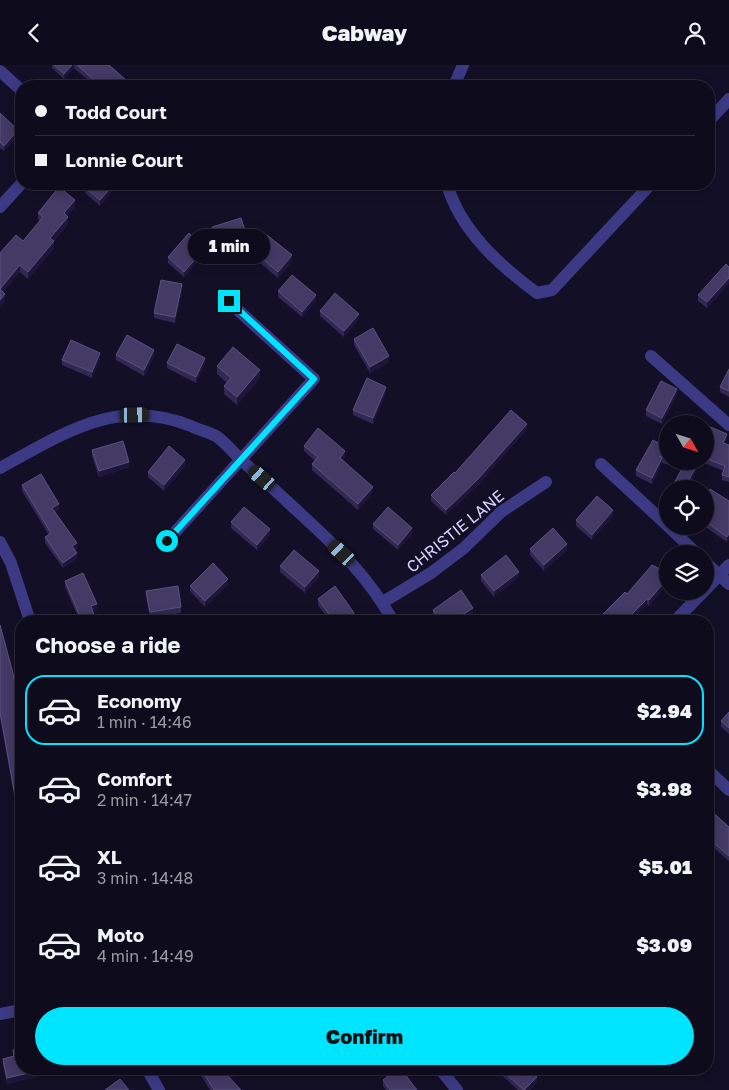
<!DOCTYPE html>
<meta charset="utf-8">
<style>
:root{--surface:#0e0b1c;--page:#1c1929;--text:#f1f3f6;--muted:#9b9ba3;--line:#2e2b3b;--accent:#00e5ff}
body{margin:0;font-family:"Golos Text",sans-serif;background:var(--page);color:var(--text);height:100vh;display:flex;flex-direction:column;font-size:19px;white-space:nowrap}
*{box-sizing:border-box;margin:0}
p{font-size:16px;color:var(--muted)}
.icon{flex:none;width:28px;height:28px;fill:none;stroke:currentColor;stroke-width:2;stroke-linecap:round;stroke-linejoin:round}
.map{position:relative;flex:1;overflow:hidden}
.details{position:absolute;left:15px;top:550px;width:699px;height:460px;display:flex;flex-direction:column;background:var(--surface);border-radius:20px;box-shadow:0 2px 12px #0003,0 0 0 1px var(--line)}
.details>*{flex:none}
.hud{position:absolute;left:15px;top:15px;width:700px;height:110px;border-radius:20px;box-shadow:0 2px 12px #0003,0 0 0 1px var(--line);display:grid;align-content:center;height:110px;padding:0 20px;background:var(--surface)}
.needle{width:32px;rotate:129deg}
.fabs{position:absolute;left:659px;top:350px;display:grid;gap:10px}
.fabs a{display:grid;place-items:center;width:55px;height:55px;border-radius:50%;background:var(--surface);box-shadow:0 2px 12px #0003,0 0 0 1px var(--line);font-size:25px}
.end{position:absolute;width:22px;height:22px;margin:-11px;border:6px solid #00e5ff;background:#111;box-shadow:0 0 0 2px #111}
.from{border-radius:50%}
.bubble{position:absolute;height:35px;border-radius:18px;background:var(--surface);box-shadow:0 2px 12px #0003,0 0 0 1px var(--line);font-size:16px;font-weight:800;line-height:35px;text-align:center}
.car{position:absolute;width:15px;height:30px;margin:-15px -8px;border-radius:6px;box-shadow:0 0 4px 1px #0007;background:linear-gradient(#222 24%,#8ab4d8 0 40%,#222 0 76%,#8ab4d8 0 86%,#222 0)}
.hud b{display:flex;align-items:center;gap:18px;height:48px;font-size:19px}
.hud b+b{border-top:1px solid var(--line)}
.hud i{width:12px;height:12px;background:var(--text)}
ul{padding:0;list-style:none}
li{display:flex;align-items:center;gap:15px;height:70px;margin:0 10px 8px;padding:0 10px;border:2px solid transparent;border-radius:20px}
li div{flex:1}
li b{display:block;font-size:19px}
li em{font-style:normal;font-weight:800}
li.on{border-color:var(--accent)}
li>.icon{width:45px;height:45px;stroke-width:1.5}
h2{padding:0 20px;font-size:22px;line-height:60px}
.button{display:flex;gap:10px;margin-top:auto;padding:10px 20px}
.button a{flex:1;height:58px;border-radius:30px;background:var(--accent);color:#111;font-size:20px;font-weight:800;line-height:58px;text-align:center}
header{display:flex;justify-content:space-between;align-items:center;height:65px;padding:0 20px;background:var(--surface);font-size:22px;font-weight:800}
.map>svg:first-child{display:block}
</style>
<header><svg class="icon" aria-label="back" viewBox="0 0 24 24"><path d="M15 5l-7 7 7 7"/></svg>Cabway<svg class="icon" aria-label="person" viewBox="0 0 24 24"><circle cx="12" cy="8" r="4"/><path d="M4 21q1-7 8-7t8 7"/></svg></header>
<div class="map">
<svg width="729" height="1025" viewBox="0 0 729 1025">
<rect width="100%" height="100%" fill="#130f26"/>
<g fill="none" stroke-linecap="round" stroke-linejoin="round">
<g stroke="#3d3a85" stroke-width="12">
<path d="M0,6L21,25"/>
<path d="M454,21L463,0"/>
<path d="M709,56L729,34"/>
<path d="M447,119C460,165 499,200 537,228L552,225L651,119"/>
<path d="M0,142L21,119"/>
<path d="M651,291L729,360"/>
<path d="M601,399L668,461"/>
<path d="M0,403C63,369 116,331 191,361C199,365 208,367 216,371C225,377 233,387 241,395C258,410 275,425 291,440C332,478 366,507 393,556"/>
<path d="M668,461L697,489"/>
<path d="M167,476L314,314L229,237"/>
<path d="M0,477L11,498L30,556"/>
<path d="M705,497L729,519"/>
<path d="M705,525L729,500"/>
<path d="M383,537L431,508L464,483L501,447L546,417"/>
<path d="M675,556L704,526"/>
<path d="M708,705L729,725"/>
<path d="M0,949L21,945"/>
<path d="M147,1004L159,1025"/>
<path d="M440,1004L457,1025"/>
</g>
</g>
<g fill="#312854">
<path d="M52,0H109L126,21H95L74,3L64,14L52,3Z"/>
<path d="M0,48L18,70L4,86L0,83Z"/>
<path d="M88,119H118L100,141L85,128V123Z"/>
<path d="M75,142L67,151L68,159L54,176V183L28,214L20,207L3,227L5,236L0,242V188L23,176L40,156L38,154V148Z"/>
<path d="M212,162L248,180L217,189L212,168Z"/>
<path d="M253,186L292,196L278,213L253,192Z"/>
<path d="M205,188L184,212L168,198V192Z"/>
<path d="M729,202V218L707,243L698,236V230Z"/>
<path d="M182,225L175,258L154,253V248Z"/>
<path d="M278,226L316,236L302,252L278,232Z"/>
<path d="M320,246L359,254L344,272L320,251Z"/>
<path d="M354,274L389,297L370,308L354,280Z"/>
<path d="M116,290L154,291L144,311L116,295Z"/>
<path d="M100,293L92,313L62,300V295Z"/>
<path d="M167,298L205,299L196,318L167,303Z"/>
<path d="M217,301L260,313L237,340L224,329V321L227,318L217,309Z"/>
<path d="M729,304V332L720,327V322Z"/>
<path d="M386,327L373,359L353,350V345Z"/>
<path d="M677,329L662,359L646,351V345Z"/>
<path d="M527,364L478,420L446,450L431,436V430L455,408Z"/>
<path d="M705,368L727,375L725,379L729,380V417L722,415V410L724,406L701,397L682,403L662,398L652,419L636,411V405L668,383V396H705Z"/>
<path d="M304,381L345,392L342,395L373,427L358,445L312,405V399L315,396L304,386Z"/>
<path d="M92,385L129,402L99,412L92,391Z"/>
<path d="M185,401L164,426L148,412V407Z"/>
<path d="M22,420L59,444L55,447L77,483L75,485L77,493L63,503L45,478V472L49,470L22,426Z"/>
<path d="M668,430V443L664,442V436Z"/>
<path d="M705,432L729,436L727,477L704,461H705Z"/>
<path d="M613,451L592,475L576,461V455Z"/>
<path d="M231,457L270,470L257,485L231,463Z"/>
<path d="M373,459L412,469L398,485L373,464Z"/>
<path d="M530,484L567,485L544,506L530,490Z"/>
<path d="M668,498V518L649,541L647,539L631,556H596L627,529Z"/>
<path d="M280,501L319,512L305,528L280,507Z"/>
<path d="M481,510L519,512L494,532L481,516Z"/>
<path d="M65,516L97,545L93,546L96,556H80L65,522Z"/>
<path d="M228,519L205,542L190,526V521Z"/>
<path d="M146,526L181,542V548L150,553L146,532Z"/>
<path d="M318,534L354,553L350,556H330L318,540Z"/>
<path d="M433,545L473,548L461,556H437L433,550Z"/>
<path d="M0,560L21,657V770L0,652Z"/>
<path d="M708,598L713,634V639L708,640Z"/>
<path d="M729,647V669L721,662V656Z"/>
<path d="M708,743L729,762V796L708,778Z"/>
<path d="M13,985L47,1009L7,1019L3,1000V994L13,992Z"/>
<path d="M197,1004H236V1010L230,1013L241,1025H210Z"/>
<path d="M381,1004H401L417,1025H386L383,1021V1015L388,1011Z"/>
<path d="M499,1004H531L530,1006L537,1017L530,1025H518L499,1008Z"/>
</g>
<g fill="#1d163a">
<path d="M72,0H74V3L64,14V9Z"/>
<path d="M126,15V21H121Z"/>
<path d="M18,65V70L4,86V81Z"/>
<path d="M114,119H118L100,141V135Z"/>
<path d="M75,135V142L64,155V148Z"/>
<path d="M68,152V159L50,180V173Z"/>
<path d="M248,175V180L217,189V184Z"/>
<path d="M54,176V183L28,214V207Z"/>
<path d="M205,183V188L184,212V207Z"/>
<path d="M292,190V196L278,213V207Z"/>
<path d="M20,200V207L0,231V224Z"/>
<path d="M729,213V218L707,243V237Z"/>
<path d="M182,219V225L175,258V252Z"/>
<path d="M5,229V236L0,242V235Z"/>
<path d="M316,230V236L302,252V247Z"/>
<path d="M359,249V254L344,272V266Z"/>
<path d="M154,285V291L144,311V305Z"/>
<path d="M100,288V293L92,313V307Z"/>
<path d="M389,291V297L370,308V302Z"/>
<path d="M205,293V299L196,318V312Z"/>
<path d="M260,305V313L237,340V332Z"/>
<path d="M386,322V327L373,359V353Z"/>
<path d="M677,324V329L662,359V353Z"/>
<path d="M527,359V364L478,420L446,450V445Z"/>
<path d="M727,369V375L723,384V378Z"/>
<path d="M345,386V392L340,398V393Z"/>
<path d="M662,393V399L652,419V413Z"/>
<path d="M185,395V401L164,426V420Z"/>
<path d="M699,396H701V398L687,424H684Z"/>
<path d="M129,397V402L99,412V406Z"/>
<path d="M373,422V427L358,445V439Z"/>
<path d="M59,439V444L52,448V443Z"/>
<path d="M613,445V451L592,475V470Z"/>
<path d="M412,463V469L398,485V480Z"/>
<path d="M270,464V470L257,485V480Z"/>
<path d="M729,469V475L727,477V472Z"/>
<path d="M77,478V483L72,487V481Z"/>
<path d="M567,479V485L544,506V500Z"/>
<path d="M77,488V493L63,503V498Z"/>
<path d="M319,506V512L305,528V522Z"/>
<path d="M519,507V512L494,532V526Z"/>
<path d="M668,513V518L649,541V535Z"/>
<path d="M228,514V519L205,542V536Z"/>
<path d="M647,534V539L631,556H625Z"/>
<path d="M97,539V545L91,547V541Z"/>
<path d="M473,543V548L461,556H453Z"/>
<path d="M354,548V553L350,556H343Z"/>
<path d="M47,1004V1009L7,1019V1013Z"/>
<path d="M235,1004H236V1010L226,1015V1009Z"/>
<path d="M537,1012V1017L530,1025H525Z"/>
</g>
<g fill="#433a66" stroke="#5a527e">
<path d="M54,0H72L64,9Z"/>
<path d="M77,0H109L126,15L121,21H101Z"/>
<path d="M0,48L18,65L4,81L0,77Z"/>
<path d="M88,119H114L100,135L85,123Z"/>
<path d="M59,122L75,135L64,148L68,152L50,173L54,176L28,207L20,200L0,224V188L16,170L23,176L43,152L38,148Z"/>
<path d="M241,153L248,175L217,184L212,162Z"/>
<path d="M189,168L205,183L184,207L168,192Z"/>
<path d="M267,170L292,190L278,207L253,186Z"/>
<path d="M726,199L729,202V213L707,237L698,230Z"/>
<path d="M292,210L316,230L302,247L278,226Z"/>
<path d="M161,215L182,219L175,252L154,248Z"/>
<path d="M0,224L5,229L0,235Z"/>
<path d="M335,228L359,249L344,266L320,246Z"/>
<path d="M373,263L389,291L370,302L354,274Z"/>
<path d="M127,270L154,285L144,305L116,290Z"/>
<path d="M71,275L100,288L92,307L62,295Z"/>
<path d="M177,279L205,293L196,312L167,298Z"/>
<path d="M233,282L260,305L237,332L224,321L231,313L217,301Z"/>
<path d="M729,304V326L720,322Z"/>
<path d="M367,313L386,322L373,353L353,345Z"/>
<path d="M661,316L677,324L662,353L646,345Z"/>
<path d="M511,345L527,359L478,414L446,445L431,430L454,407L455,408Z"/>
<path d="M708,361L727,369L723,378L729,380V412L722,410L725,401L705,393V368Z"/>
<path d="M318,363L345,386L340,393L373,422L358,439L312,399L318,392L304,381Z"/>
<path d="M653,375L668,383V394L659,391L662,393L652,413L636,405Z"/>
<path d="M123,376L129,397L99,406L92,385Z"/>
<path d="M169,381L185,395L164,420L148,407Z"/>
<path d="M677,396H685L684,398Z"/>
<path d="M686,396H699L684,424H671Z"/>
<path d="M41,409L59,439L52,443L77,478L72,481L77,488L63,498L45,472L51,468L22,420Z"/>
<path d="M710,424L729,436V469L727,472L705,456V432Z"/>
<path d="M668,430V438L664,436Z"/>
<path d="M597,431L613,445L592,470L576,455Z"/>
<path d="M244,442L270,464L257,480L231,457Z"/>
<path d="M388,442L412,463L398,480L373,459Z"/>
<path d="M553,463L567,479L544,500L530,484Z"/>
<path d="M294,485L319,506L305,522L280,501Z"/>
<path d="M506,490L519,507L494,526L481,510Z"/>
<path d="M665,496L668,498V513L649,535L647,534L625,556H596L625,527L627,529L652,500L660,504Z"/>
<path d="M213,498L228,514L205,536L190,521Z"/>
<path d="M83,508L97,539L91,541L96,556H82L65,516Z"/>
<path d="M178,521L181,542L150,547L146,526Z"/>
<path d="M335,521L354,548L343,556H334L318,534Z"/>
<path d="M461,525L473,543L453,556H440L433,545Z"/>
<path d="M0,560L13,608L21,657V764L0,647Z"/>
<path d="M708,598H710L713,634H708Z"/>
<path d="M729,647V663L721,656Z"/>
<path d="M708,743L729,762V791L708,773Z"/>
<path d="M21,983V1004H46L7,1013L3,994L14,991L13,985Z"/>
<path d="M201,1004H235L226,1009L241,1025H214Z"/>
<path d="M386,1004H401L417,1025H390L383,1015L391,1009Z"/>
<path d="M500,1004H528L537,1012L524,1025Z"/>
<path d="M120,1014L129,1025H105Z"/>
</g>
<g fill="none" stroke-linecap="round" stroke-linejoin="round">
<path stroke="#00e5ff" stroke-width="6" d="M167,476L314,314L229,236"/>
</g>
<g text-anchor="middle" dominant-baseline="central" stroke-width="4" stroke-linejoin="round" paint-order="stroke">
<g font-size="16" fill="#d9d4ff" stroke="#130f26">
<text transform="translate(455 466) rotate(-39)">CHRISTIE LANE</text>
</g>
</g>
</svg>
<div class="fabs">
<a><svg class="needle" viewBox="-14 -14 28 28"><path d="M0-13l5 13h-10z" fill="#e53935"/><path d="M0 13l5-13h-10z" fill="#9b9ba3"/></svg></a>
<a><svg class="icon" aria-label="locate" viewBox="0 0 24 24"><circle cx="12" cy="12" r="6"/><path d="M12 2v4M12 18v4M2 12h4M18 12h4"/></svg></a>
<a><svg class="icon" aria-label="layers" viewBox="0 0 24 24"><path d="M12 4l9 5-9 5-9-5zM3 14l9 5 9-5"/></svg></a>
</div>
<i class="end from" style="left:167px;top:476px"></i>
<i class="end" style="left:229px;top:236px"></i>
<div class="bubble" style="left:188px;top:164px;width:82px">1 min</div>
<i class="car" style="left:135px;top:350px;rotate:89deg"></i>
<i class="car" style="left:262px;top:413px;rotate:311deg"></i>
<i class="car" style="left:342px;top:488px;rotate:313deg"></i>
<div class="hud">
<b><i class="from"></i>Todd Court</b>
<b><i></i>Lonnie Court</b>
</div>
<section class="details">
<h2>Choose a ride</h2>
<ul>
<li class="on"><svg class="icon" aria-label="car" viewBox="0 0 24 24"><path d="M5 17H2v-5l4-1 3-4h7l3 4 3 1v5h-3M9 17h6M6 11h13"/><circle cx="7" cy="17" r="2"/><circle cx="17" cy="17" r="2"/></svg><div><b>Economy</b><p>1 min · 14:46</p></div><em>$2.94</em></li>
<li><svg class="icon" aria-label="car" viewBox="0 0 24 24"><path d="M5 17H2v-5l4-1 3-4h7l3 4 3 1v5h-3M9 17h6M6 11h13"/><circle cx="7" cy="17" r="2"/><circle cx="17" cy="17" r="2"/></svg><div><b>Comfort</b><p>2 min · 14:47</p></div><em>$3.98</em></li>
<li><svg class="icon" aria-label="car" viewBox="0 0 24 24"><path d="M5 17H2v-5l4-1 3-4h7l3 4 3 1v5h-3M9 17h6M6 11h13"/><circle cx="7" cy="17" r="2"/><circle cx="17" cy="17" r="2"/></svg><div><b>XL</b><p>3 min · 14:48</p></div><em>$5.01</em></li>
<li><svg class="icon" aria-label="car" viewBox="0 0 24 24"><path d="M5 17H2v-5l4-1 3-4h7l3 4 3 1v5h-3M9 17h6M6 11h13"/><circle cx="7" cy="17" r="2"/><circle cx="17" cy="17" r="2"/></svg><div><b>Moto</b><p>4 min · 14:49</p></div><em>$3.09</em></li>
</ul>
<div class="button"><a>Confirm</a></div>
</section>
</div>
